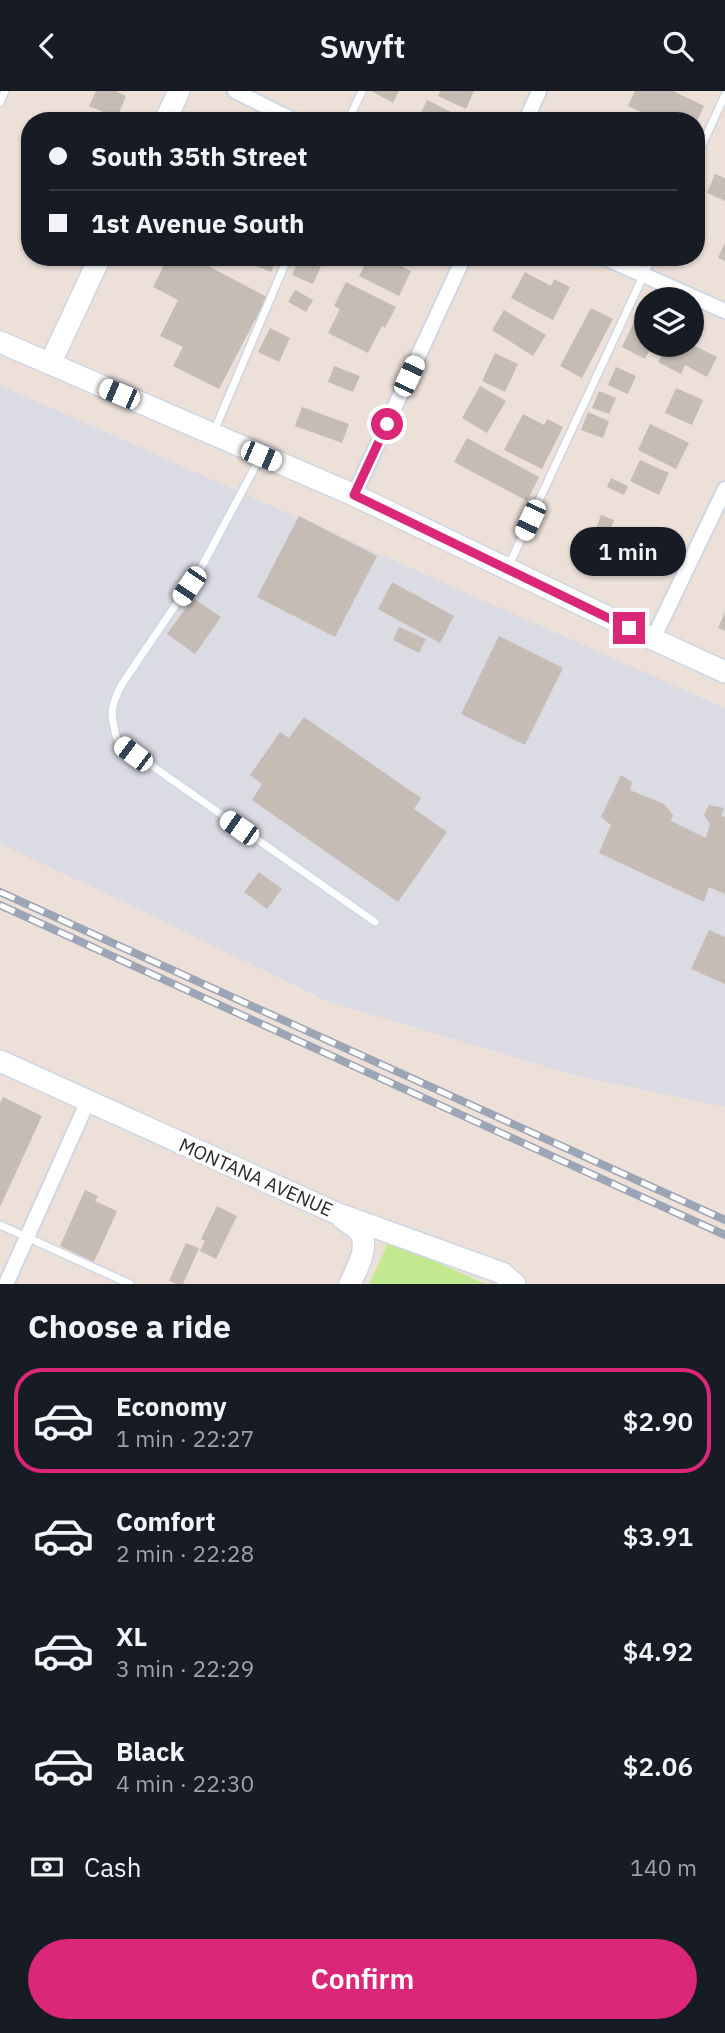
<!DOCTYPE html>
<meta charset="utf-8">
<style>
:root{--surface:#171b24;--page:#242831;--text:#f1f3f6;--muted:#9ea1a6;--line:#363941;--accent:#db2777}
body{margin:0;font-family:"IBM Plex Sans",sans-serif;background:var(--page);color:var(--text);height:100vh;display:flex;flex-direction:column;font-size:26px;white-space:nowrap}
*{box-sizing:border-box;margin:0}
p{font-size:23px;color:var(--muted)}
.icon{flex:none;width:38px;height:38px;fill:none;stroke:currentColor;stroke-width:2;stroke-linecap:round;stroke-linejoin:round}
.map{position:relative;height:1193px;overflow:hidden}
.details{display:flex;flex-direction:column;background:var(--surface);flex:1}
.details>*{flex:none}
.hud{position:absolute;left:21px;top:21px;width:684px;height:154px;border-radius:28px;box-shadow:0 2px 5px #0004;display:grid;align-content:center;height:154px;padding:0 28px;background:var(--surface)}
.fabs{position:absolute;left:634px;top:196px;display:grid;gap:14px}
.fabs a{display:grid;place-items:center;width:70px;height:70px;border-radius:50%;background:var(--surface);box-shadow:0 2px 5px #0004;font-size:35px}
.end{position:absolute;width:32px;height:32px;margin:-16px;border:9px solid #db2777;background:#fff;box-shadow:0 0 0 4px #fff}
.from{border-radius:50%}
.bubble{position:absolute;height:49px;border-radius:24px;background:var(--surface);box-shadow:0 2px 5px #0004;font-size:23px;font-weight:600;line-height:49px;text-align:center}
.car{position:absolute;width:21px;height:42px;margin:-21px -10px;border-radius:9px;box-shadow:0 0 5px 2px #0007;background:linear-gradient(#fff 24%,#345 0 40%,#fff 0 76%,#345 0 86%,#fff 0)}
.hud b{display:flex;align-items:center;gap:24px;height:66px;font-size:26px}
.hud b+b{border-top:2px solid var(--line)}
.hud i{width:18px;height:18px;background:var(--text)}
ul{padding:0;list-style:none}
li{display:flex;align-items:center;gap:21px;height:105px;margin:0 14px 10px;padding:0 14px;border:4px solid transparent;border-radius:28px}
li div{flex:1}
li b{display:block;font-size:26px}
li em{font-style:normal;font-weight:600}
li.current{border-color:var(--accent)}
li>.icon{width:63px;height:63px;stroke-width:1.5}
h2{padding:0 28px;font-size:32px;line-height:84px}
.pay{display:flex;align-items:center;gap:18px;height:77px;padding:0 28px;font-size:26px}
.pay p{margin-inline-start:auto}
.action{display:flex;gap:14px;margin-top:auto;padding:14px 28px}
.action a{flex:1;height:80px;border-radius:42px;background:var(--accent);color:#fff;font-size:28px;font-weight:600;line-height:80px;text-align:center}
header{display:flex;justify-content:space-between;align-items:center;height:91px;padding:0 28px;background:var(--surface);font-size:32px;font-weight:600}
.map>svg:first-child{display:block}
</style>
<header><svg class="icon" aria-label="back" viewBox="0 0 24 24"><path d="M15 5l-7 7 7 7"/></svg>Swyft<svg class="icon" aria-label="search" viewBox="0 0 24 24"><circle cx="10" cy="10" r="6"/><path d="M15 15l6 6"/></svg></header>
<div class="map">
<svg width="725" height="1193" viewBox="0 0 725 1193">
<rect width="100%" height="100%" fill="#ede0d9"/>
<path fill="#dbdbe4" d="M0,294L725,617V1016L578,985L329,911L124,811L0,753Z"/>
<path fill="#c2e990" d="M386,1148L485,1193H369L386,1157Z"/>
<g fill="#c4bcb5">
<path d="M96,0H116L126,5L117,27L89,15Z"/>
<path d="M371,0H399L393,12Z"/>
<path d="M440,0H474L466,18L438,5Z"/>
<path d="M635,0H673L704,15L697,30H660L628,15Z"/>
<path d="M427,9L463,27L461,30H417Z"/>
<path d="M715,83L725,87V110L707,102Z"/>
<path d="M725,151V170L718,167Z"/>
<path d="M168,166H191L267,206L219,298L173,275L183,256L160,245L178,209L153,196Z"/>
<path d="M251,166H277L271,181L249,172Z"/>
<path d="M300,166L321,175L313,193L292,184Z"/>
<path d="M369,166H383L411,180L399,205L359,185Z"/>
<path d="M525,181L551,195L554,188L570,196L553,229L511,207Z"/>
<path d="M346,191L396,216L385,237L382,235L368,262L328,242L340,218L334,215Z"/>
<path d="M295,199L313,209L306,221L288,211Z"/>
<path d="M591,217L613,228L582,287L560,275Z"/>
<path d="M504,219L546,244L533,265L492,239Z"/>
<path d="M634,231L646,237V254H678L688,259L691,253L717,266L707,286L685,274L681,283L658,271L661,266L649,260L645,268L622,256Z"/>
<path d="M270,237L290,247L279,271L258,261Z"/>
<path d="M495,262L518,273L505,301L482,290Z"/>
<path d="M334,275L360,285L353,301L328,291Z"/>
<path d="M616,276L636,285L628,303L608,294Z"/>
<path d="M480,295L506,310L487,342L462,327Z"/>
<path d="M676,297L703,309L692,334L665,322Z"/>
<path d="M599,300L616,307L609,323L592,317Z"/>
<path d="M302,316L349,333L342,352L295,335Z"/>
<path d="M588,321L609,330L603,347L581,339Z"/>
<path d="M523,323L544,334L547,328L563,336L542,378L504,359Z"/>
<path d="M650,333L689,352L676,378L638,359Z"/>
<path d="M467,347L539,386L527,410L454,371Z"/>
<path d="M640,369L669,382L659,404L630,390Z"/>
<path d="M611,387L628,395L624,404L607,396Z"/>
<path d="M601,424L614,429L598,473L585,467Z"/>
<path d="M299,425L377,465L335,546L257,506Z"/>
<path d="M392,491L454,525L440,552L378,518Z"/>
<path d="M193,507L221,526L195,563L167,543Z"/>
<path d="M725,521V540L718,537Z"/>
<path d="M399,536L426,548L419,562L393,549Z"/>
<path d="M499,545L563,577L525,654L461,623Z"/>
<path d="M304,626L421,707L414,718L447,741L398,811L252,709L262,693L250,684L280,641L289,647Z"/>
<path d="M621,684L632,691L630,699L664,713L673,724L671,730L706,747L710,733L704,724L709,714L724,717L721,725L725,726V803L709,796L704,811L599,762L611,734L601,726Z"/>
<path d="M259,781L282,798L267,818L244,801Z"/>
<path d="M709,839L725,846V893L691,878Z"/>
<path d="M3,1006L42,1025L0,1116V1012Z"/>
<path d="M85,1099L98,1105L95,1110L117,1120L94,1171L60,1155Z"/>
<path d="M217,1115L237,1125L216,1168L200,1160L205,1150L201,1148Z"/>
<path d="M186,1152L199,1157L183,1193H177L169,1190Z"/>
</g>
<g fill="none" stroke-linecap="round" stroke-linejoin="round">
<g stroke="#ced7e4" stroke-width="10">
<g id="lane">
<path d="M0,11L5,0"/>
<path d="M348,30L362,0"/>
<path d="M696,67L725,4"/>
<path d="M214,340L288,166"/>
<path d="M261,365L202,475L122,593C109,617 110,625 118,651L375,831"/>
<path d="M509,474L652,166"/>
<path d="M0,1134L130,1193"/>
</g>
</g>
<g stroke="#ced7e4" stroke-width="18">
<g id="street">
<path d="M235,0L295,30"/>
<path d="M526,30L539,0"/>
<path d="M603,166L725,220"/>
<path d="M354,404L464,166"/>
<path d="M653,548L725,398"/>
<path d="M6,1193L88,1010"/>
</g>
</g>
<g stroke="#ced7e4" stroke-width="24">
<g id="secondary">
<path d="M165,30L179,0"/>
<path d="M0,251L354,404L653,548L725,581"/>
<path d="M50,273L100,166"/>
<path d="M0,970L336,1122L502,1182L515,1193"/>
<path d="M343,1128C349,1132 358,1137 361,1143C369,1158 356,1179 350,1193"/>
</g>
</g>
<use href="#lane" stroke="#fff" stroke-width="7"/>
<use href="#street" stroke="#fff" stroke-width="14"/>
<use href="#secondary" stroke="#fff" stroke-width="21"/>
<g stroke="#9ca5b6" stroke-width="8">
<g id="rail">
<path d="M0,801L725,1129"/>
<path d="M0,814L725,1144"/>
</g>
</g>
<use href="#rail" stroke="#fff" stroke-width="5" stroke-dasharray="16" stroke-linecap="butt"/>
</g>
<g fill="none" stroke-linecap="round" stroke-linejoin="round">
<path stroke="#db2777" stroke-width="9" d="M387,333L354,404L629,537"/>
</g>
<g text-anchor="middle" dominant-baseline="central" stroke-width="7" stroke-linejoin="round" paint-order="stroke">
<g font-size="19" fill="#292929" stroke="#fff">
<text transform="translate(256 1086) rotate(24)">MONTANA AVENUE</text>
</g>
</g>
</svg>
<div class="fabs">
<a><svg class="icon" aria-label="layers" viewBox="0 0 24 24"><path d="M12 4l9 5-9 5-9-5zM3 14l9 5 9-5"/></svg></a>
</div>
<i class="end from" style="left:387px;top:333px"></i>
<i class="end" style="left:629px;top:537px"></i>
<div class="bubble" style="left:570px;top:436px;width:116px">1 min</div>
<i class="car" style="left:409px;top:285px;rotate:25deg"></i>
<i class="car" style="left:119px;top:303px;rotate:293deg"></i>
<i class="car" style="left:261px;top:365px;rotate:113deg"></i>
<i class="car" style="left:530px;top:429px;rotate:205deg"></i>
<i class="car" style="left:189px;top:495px;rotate:214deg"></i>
<i class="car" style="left:133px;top:663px;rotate:307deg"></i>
<i class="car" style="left:239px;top:737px;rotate:305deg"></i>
<div class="hud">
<b><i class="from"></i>South 35th Street</b>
<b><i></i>1st Avenue South</b>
</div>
</div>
<section class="details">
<h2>Choose a ride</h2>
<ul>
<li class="current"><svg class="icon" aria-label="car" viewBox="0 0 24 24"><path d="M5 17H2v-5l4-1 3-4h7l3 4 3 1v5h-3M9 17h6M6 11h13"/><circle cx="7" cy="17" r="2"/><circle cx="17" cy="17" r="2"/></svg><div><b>Economy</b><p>1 min · 22:27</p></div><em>$2.90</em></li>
<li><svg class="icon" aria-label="car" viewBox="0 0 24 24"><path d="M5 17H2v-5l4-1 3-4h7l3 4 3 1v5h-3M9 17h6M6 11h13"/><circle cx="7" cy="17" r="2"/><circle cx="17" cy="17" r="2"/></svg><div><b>Comfort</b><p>2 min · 22:28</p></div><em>$3.91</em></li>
<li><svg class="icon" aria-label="car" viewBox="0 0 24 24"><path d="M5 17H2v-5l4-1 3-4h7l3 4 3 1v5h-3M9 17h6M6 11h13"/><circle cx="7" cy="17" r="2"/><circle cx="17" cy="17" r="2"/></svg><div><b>XL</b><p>3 min · 22:29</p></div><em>$4.92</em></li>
<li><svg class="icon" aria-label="car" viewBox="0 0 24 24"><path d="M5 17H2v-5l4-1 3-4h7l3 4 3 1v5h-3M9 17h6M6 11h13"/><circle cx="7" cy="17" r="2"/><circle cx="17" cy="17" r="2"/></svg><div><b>Black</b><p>4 min · 22:30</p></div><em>$2.06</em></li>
</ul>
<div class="pay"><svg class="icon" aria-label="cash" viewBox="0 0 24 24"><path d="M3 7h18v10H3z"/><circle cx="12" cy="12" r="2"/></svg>Cash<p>140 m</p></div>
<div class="action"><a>Confirm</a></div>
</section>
